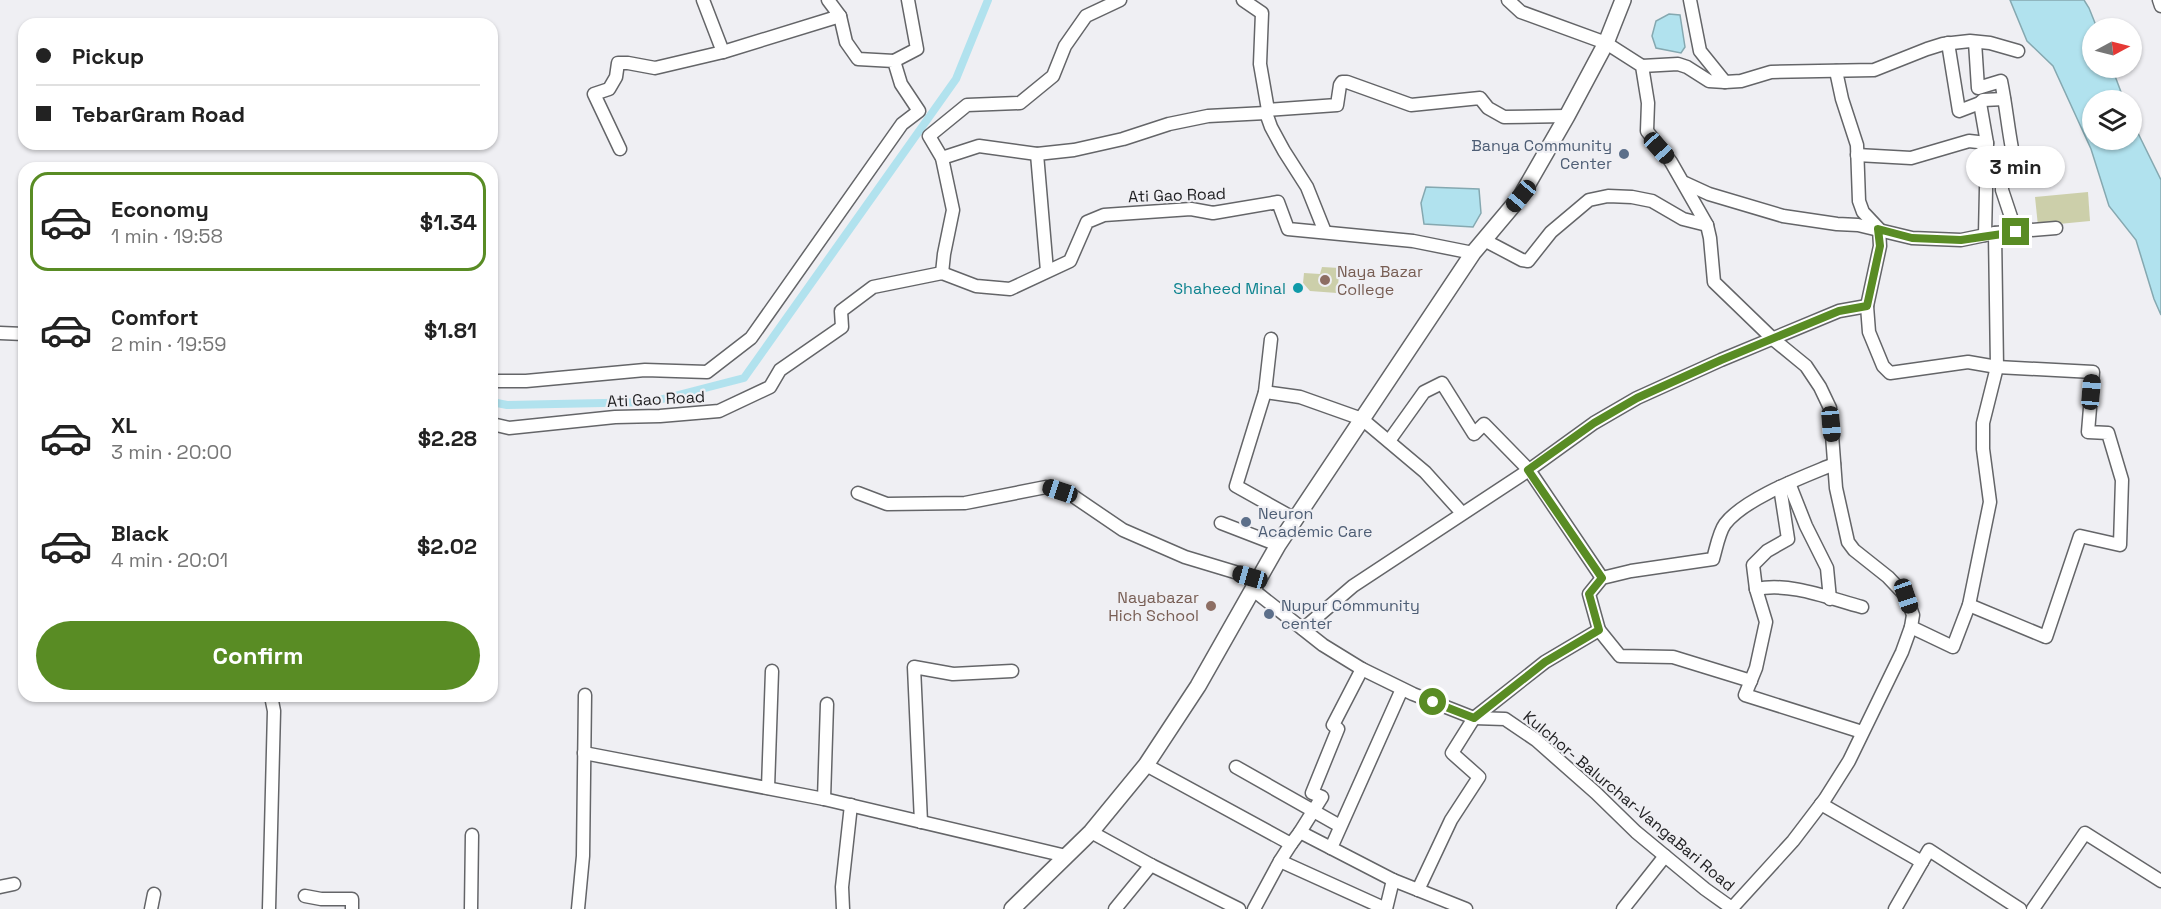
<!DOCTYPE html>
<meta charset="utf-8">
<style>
:root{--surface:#fff;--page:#f2f2f2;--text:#222;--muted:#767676;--line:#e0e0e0;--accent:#598c24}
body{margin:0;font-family:"Space Grotesk",sans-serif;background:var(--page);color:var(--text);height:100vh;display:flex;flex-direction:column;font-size:22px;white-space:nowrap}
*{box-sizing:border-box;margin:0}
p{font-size:20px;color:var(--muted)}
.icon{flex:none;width:33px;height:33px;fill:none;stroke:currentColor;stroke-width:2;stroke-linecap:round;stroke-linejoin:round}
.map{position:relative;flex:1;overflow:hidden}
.drawer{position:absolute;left:18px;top:162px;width:480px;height:540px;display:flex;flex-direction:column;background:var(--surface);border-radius:18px;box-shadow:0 2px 4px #0004}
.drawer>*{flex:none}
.top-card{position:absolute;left:18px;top:18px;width:480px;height:132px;border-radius:18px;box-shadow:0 2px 4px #0004;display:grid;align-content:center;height:132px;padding:0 18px;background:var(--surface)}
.needle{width:39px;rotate:83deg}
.buttons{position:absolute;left:2082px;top:18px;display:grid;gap:12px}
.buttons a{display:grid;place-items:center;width:60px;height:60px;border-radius:50%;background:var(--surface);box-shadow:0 2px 4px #0004;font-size:30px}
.end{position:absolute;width:27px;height:27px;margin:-14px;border:8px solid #598c24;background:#fff;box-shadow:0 0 0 3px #fff}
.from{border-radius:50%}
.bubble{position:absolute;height:42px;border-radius:21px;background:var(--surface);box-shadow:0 2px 4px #0004;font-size:20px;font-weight:800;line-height:42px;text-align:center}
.car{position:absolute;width:18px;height:36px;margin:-18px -9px;border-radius:8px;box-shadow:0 0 4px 2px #0007;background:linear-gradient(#222 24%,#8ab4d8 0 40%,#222 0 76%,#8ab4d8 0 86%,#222 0)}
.top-card b{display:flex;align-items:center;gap:21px;height:57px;font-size:22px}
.top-card b+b{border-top:2px solid var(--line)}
.top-card i{width:15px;height:15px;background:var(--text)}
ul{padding:10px 0 0;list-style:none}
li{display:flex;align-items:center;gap:18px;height:99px;margin:0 12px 9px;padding:0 6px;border:3px solid transparent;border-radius:18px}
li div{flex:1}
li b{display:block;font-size:22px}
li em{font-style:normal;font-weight:800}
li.current{border-color:var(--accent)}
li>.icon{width:54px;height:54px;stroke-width:1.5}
.primary-button{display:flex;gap:12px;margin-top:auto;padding:12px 18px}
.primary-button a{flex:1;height:69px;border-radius:36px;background:var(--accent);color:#fff;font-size:24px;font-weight:800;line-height:69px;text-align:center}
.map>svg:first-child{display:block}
</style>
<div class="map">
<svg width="2161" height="909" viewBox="0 0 2161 909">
<rect width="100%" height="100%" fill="#efeff3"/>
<g fill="#cccfaa">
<path d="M2088,192L2090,221L2038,226L2035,197Z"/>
<path d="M1322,267L1340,268L1337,293L1310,291L1303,283L1304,273L1320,274Z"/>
</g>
<g fill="#b1e2ee" stroke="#85a8b0" stroke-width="1.5">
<path d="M2010,0H2084L2089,8L2097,28H2092V68H2112L2124,100H2092V140H2132V121L2161,180V315L2154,299L2136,240L2109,206L2091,149L2053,66L2027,41Z"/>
<path d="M1669,14L1680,15L1685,47L1681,53L1656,48L1652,36L1656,21Z"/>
<path d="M1426,187L1479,189L1481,213L1473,227L1424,224L1421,203Z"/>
</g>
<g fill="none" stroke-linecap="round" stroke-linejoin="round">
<path stroke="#b1e2ee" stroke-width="8" d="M492,402L507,405L651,402L744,378L956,79L988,0"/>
<g stroke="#646568" stroke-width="15">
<g id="minor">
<path d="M703,0L723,52"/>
<path d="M1243,0L1262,13L1260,64L1268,110L1266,113L1271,127L1284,151L1307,187L1325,232"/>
<path d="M1508,0L1521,12L1606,43L1642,66L1648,103L1647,131L1671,162L1707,225L1710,238L1714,282L1773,339L1806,366L1820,387L1830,408L1836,488L1848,542L1854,550L1888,577L1906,596L1913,615L1911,627L1902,652L1849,761L1825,799L1793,841L1732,908"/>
<path d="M1690,0L1700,51L1725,82"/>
<path d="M2159,0L2161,6"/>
<path d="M1975,42L1978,88L2001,81C2007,110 2009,140 2016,168L2010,176L2002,175V190L2016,232"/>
<path d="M1948,43L1959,111L1980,103L1983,100L2004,99"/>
<path d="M894,61L917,49L908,0"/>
<path d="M1642,66L1678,64L1687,67L1709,81L1725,82L1741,81L1771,72L1874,70L1927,49L1943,44L1970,41L1990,43L2018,51"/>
<path d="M1836,71L1842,99L1857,145L1859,201L1863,212L1879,229L1880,246L1867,306L1869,332L1883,366L1890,373L1968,362L1997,367L2093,372L2088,432L2108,433L2122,480L2120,545L2080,536L2046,637L1969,605"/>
<path d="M1980,103L1987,143L1985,235"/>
<path d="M1268,110L1337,105L1340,85L1342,82H1347L1411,105L1480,98L1488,108L1504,117L1567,116"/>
<path d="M620,149L594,94L609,89L616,77L618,63H628L655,68L723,52L840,16L828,0"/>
<path d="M1857,155L1911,158L1969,141L1987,143"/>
<path d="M942,158L979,146L1037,154"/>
<path d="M1685,183L1709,194L1783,216L1837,224L1858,225L1912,238L1961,240L1995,233L2056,228"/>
<path d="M1484,240L1522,260L1528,261L1551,232L1589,200L1608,196L1632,197L1652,201L1683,219L1707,225"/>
<path d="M1047,271L1037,154L1074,150L1123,139L1169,124L1208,116L1266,113"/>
<path d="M942,273L944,254L953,210L942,158L929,136L967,105L1020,103L1053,76L1065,46L1086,16L1120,0"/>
<path d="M0,333L24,334"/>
<path d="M1271,339L1265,392L1236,486L1295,519"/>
<path d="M492,381H526L645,370L707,372L751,338L902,124L919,111L901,84L894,61L858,59L846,42L840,16"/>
<path d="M1265,392L1300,397L1362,419L1425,472L1462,513"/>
<path d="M492,424L509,428L615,417L660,416L719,411L770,387L780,370L842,327L841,311L873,287L942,273L976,286L1010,289L1070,261L1087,222L1104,215L1191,209L1213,213L1278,202L1288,229L1413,241L1473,253"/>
<path d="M1389,441L1424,392L1442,383L1474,434L1484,424L1529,470L1602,578"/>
<path d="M1789,483L1806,526L1827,568L1830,599"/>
<path d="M1780,487L1788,539L1767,551L1753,565L1756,589L1766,622L1756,668L1745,695L1862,732"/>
<path d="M858,493L887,504L965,503L1046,487L1073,496L1123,530L1185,557L1258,579"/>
<path d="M1221,523L1278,545"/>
<path d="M1252,589L1323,645L1362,669L1413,694L1474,718L1505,719L1536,740L1596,793L1636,832L1705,889L1733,909"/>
<path d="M1756,589C1791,582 1828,598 1862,607"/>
<path d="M1911,627L1953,647L1969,605L1990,502L1983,449V423L1997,367L1995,233"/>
<path d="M1303,629L1353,586L1529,470L1594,423L1637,398L1721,360L1839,311L1867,306"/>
<path d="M1599,630L1620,656L1673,657L1751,681"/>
<path d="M584,753L824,799L1066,856"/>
<path d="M1146,765L1291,844L1300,832L1331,848"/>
<path d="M1236,767L1340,826"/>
<path d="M768,788L772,671"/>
<path d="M824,799L827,704"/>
<path d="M1821,804L1922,862L1895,909"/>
<path d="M921,822L914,667L953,674L1012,671"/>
<path d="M1091,832L1151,865L1239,909"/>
<path d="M1300,832L1322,797L1312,793L1338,729L1333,725L1362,669"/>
<path d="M1291,844L1280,861L1386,909"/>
<path d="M1922,862L1929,850L2020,909"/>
<path d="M1393,880L1331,848L1402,689"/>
<path d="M0,887L14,884"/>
<path d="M1418,890L1451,820L1479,777L1452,753L1474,718L1545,662L1599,630L1589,594L1602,578L1631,571L1713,559C1716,549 1719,532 1725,524C1745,498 1803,477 1834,464"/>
<path d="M305,896L321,899H352V909"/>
<path d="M151,909L154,894"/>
<path d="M269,909L274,711L271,696"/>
<path d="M471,909L472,835"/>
<path d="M578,909L583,856L585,695"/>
<path d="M843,909L842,887L851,805"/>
<path d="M1115,909L1151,865"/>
<path d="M1254,909L1280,861"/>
<path d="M1386,909L1393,880L1466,909"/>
<path d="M1623,909L1665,856"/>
<path d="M2033,909L2085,833L2161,881"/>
</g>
</g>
<g stroke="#646568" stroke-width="18">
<path id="major" d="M1012,909L1091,832L1146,765L1198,686L1278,545L1473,253L1521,196L1567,116L1606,43L1623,0"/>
</g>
<use href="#minor" stroke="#fff" stroke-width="12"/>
<use href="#major" stroke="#fff" stroke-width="15"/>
</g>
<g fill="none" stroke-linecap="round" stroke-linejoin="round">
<path stroke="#598c24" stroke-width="8" d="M1433,702L1474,718L1545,662L1599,630L1589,594L1602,578L1528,470L1594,423L1637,398L1721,360L1839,311L1867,306L1880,246L1878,229L1912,238L1961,240L2016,232"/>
</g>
<g fill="#5c6f8a" stroke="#efeff3" stroke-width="2">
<circle cx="1624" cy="154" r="6"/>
<circle cx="1246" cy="522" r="6"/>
<circle cx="1269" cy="614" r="6"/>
</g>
<g fill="#8d6e63" stroke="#efeff3" stroke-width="2">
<circle cx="1325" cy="280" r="6"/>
<circle cx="1211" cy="606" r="6"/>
</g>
<circle fill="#0f9aa8" stroke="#efeff3" stroke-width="2" cx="1298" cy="288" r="6"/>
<g text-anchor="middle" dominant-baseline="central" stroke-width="4.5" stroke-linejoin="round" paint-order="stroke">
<g font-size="16" fill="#4e5e75" stroke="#efeff3" text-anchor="start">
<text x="1612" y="145" text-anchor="end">Banya Community<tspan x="1612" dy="18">Center</tspan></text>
<text x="1258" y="513">Neuron<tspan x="1258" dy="18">Academic Care</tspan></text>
<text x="1281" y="605">Nupur Community<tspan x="1281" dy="18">center</tspan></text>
</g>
<g font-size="16" fill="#1f1f21" stroke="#efeff3">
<text transform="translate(1177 195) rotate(-2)">Ati Gao Road</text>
<text transform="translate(656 399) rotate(-3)">Ati Gao Road</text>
<text transform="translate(1629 801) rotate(40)">Kulchor- Balurchar-VangaBari Road</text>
</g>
<g font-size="16" fill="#785e54" stroke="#efeff3" text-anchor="start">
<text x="1337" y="271">Naya Bazar<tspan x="1337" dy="18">College</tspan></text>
<text x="1199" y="597" text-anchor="end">Nayabazar<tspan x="1199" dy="18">Hich School</tspan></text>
</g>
<g font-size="16" fill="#0d838f" stroke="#efeff3" text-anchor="end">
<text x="1286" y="288">Shaheed Minal</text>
</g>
</g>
</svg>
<div class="buttons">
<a><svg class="needle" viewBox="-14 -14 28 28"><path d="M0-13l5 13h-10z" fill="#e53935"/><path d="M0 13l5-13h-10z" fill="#767676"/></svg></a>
<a><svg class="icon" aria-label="layers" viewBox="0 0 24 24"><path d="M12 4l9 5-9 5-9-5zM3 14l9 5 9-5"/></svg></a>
</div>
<i class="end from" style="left:1433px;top:702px"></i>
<i class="end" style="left:2016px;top:232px"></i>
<div class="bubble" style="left:1966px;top:146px;width:99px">3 min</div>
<i class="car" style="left:1659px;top:148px;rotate:138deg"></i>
<i class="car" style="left:1521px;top:196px;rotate:220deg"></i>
<i class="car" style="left:2091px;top:392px;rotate:5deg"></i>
<i class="car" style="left:1831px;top:424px;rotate:175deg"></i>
<i class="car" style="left:1060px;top:491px;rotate:288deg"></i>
<i class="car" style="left:1250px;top:577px;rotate:286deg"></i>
<i class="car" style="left:1906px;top:596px;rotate:161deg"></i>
<div class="top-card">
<b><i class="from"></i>Pickup</b>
<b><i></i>TebarGram Road</b>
</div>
<section class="drawer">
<ul>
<li class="current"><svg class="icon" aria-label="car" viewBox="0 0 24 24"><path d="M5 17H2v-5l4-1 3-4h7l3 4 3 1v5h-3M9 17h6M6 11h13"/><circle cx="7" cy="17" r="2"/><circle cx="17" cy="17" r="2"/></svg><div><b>Economy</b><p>1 min · 19:58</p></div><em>$1.34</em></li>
<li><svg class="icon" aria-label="car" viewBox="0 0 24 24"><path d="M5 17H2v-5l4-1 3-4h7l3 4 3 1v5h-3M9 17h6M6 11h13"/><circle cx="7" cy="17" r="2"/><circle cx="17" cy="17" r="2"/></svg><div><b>Comfort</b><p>2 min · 19:59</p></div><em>$1.81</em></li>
<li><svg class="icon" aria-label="car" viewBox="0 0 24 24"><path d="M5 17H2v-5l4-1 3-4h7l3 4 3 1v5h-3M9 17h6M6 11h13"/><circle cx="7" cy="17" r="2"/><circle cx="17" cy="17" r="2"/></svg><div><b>XL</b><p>3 min · 20:00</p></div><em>$2.28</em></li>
<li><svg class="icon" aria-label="car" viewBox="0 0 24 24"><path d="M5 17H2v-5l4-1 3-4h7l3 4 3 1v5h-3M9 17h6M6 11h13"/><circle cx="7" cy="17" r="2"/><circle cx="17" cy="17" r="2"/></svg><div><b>Black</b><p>4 min · 20:01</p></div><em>$2.02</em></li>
</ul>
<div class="primary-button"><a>Confirm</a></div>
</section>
</div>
